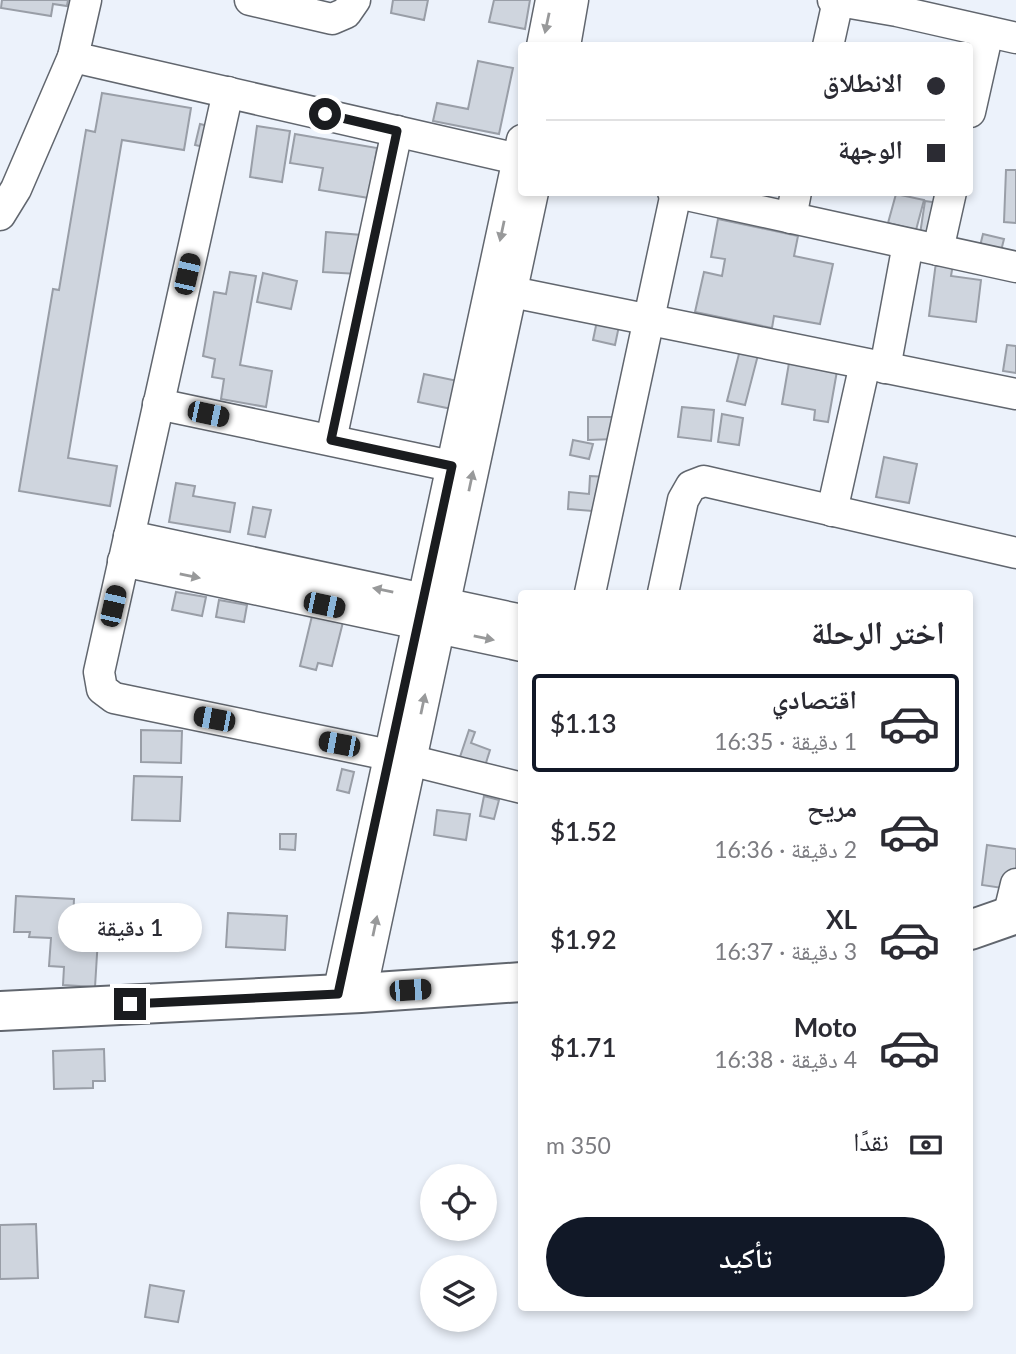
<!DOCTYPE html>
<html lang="ar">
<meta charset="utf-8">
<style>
:root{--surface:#fff;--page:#f2f2f3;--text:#2b2b33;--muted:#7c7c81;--line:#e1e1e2;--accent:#111827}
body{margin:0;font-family:Lato,"Noto Naskh Arabic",sans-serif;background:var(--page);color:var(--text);direction:rtl;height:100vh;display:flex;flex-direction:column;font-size:26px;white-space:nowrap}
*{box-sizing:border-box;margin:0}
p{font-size:23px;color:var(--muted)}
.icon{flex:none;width:38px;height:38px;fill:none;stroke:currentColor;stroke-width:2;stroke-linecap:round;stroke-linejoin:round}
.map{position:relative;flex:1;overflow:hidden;direction:ltr}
.side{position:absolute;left:518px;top:590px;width:455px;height:721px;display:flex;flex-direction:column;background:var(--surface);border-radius:7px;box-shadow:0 4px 10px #0003;direction:rtl}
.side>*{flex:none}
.hud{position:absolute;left:518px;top:42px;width:455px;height:154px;border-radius:7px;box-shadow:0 4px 10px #0003;direction:rtl;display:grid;align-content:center;height:154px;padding:0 28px;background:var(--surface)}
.controls{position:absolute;left:420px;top:1164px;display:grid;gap:14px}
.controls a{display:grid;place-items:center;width:77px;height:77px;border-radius:50%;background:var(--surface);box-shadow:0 4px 10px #0003;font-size:35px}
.end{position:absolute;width:32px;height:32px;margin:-16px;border:9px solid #1a1c1f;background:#fff;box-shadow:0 0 0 4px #fff}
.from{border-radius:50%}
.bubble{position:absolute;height:49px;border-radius:24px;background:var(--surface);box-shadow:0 4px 10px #0003;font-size:23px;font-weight:600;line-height:49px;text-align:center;direction:rtl}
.car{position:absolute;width:21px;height:42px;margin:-21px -10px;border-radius:9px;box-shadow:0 0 5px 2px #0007;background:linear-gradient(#222 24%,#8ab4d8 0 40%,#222 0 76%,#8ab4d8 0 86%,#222 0)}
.hud b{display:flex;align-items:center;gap:24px;height:66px;font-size:26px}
.hud b+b{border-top:2px solid var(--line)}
.hud i{width:18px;height:18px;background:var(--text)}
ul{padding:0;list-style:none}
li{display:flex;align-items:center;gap:21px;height:98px;margin:0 14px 10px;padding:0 14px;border:4px solid transparent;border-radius:7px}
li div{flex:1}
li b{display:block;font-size:26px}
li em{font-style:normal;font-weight:600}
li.active{border-color:var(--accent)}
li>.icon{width:63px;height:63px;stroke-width:1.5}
h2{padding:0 28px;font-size:32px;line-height:84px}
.pay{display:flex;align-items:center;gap:18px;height:77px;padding:0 28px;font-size:26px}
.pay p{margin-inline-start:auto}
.action{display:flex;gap:14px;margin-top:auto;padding:14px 28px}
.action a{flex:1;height:80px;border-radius:42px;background:var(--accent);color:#fff;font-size:28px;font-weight:600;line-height:80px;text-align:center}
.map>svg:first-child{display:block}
</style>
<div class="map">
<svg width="1016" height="1354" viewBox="0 0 1016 1354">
<rect width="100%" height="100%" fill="#ecf2fb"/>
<g fill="#cfd5de" stroke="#999ea7" stroke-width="2">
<path d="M2,0H68L67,6L53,4L51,16L1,8Z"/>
<path d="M393,0H428L424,20L391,13Z"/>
<path d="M494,0H530L525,29L489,22Z"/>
<path d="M478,61L513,68L499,134L433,121L437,103L468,109Z"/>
<path d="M102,93L191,108L184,150L122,140L68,458L117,466L110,506L19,491L53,289L59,290L86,130L95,132Z"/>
<path d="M200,124L217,128L213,149L195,145Z"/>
<path d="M257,126L290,131L282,182L250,177Z"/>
<path d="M295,134L377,148L369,198L319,190L323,168L290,163Z"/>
<path d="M1006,170H1016V223L1004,222Z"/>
<path d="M896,194L924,200L916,230L888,223Z"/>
<path d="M925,201L955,205L950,238L920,234Z"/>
<path d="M718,219L798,236L794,256L833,264L820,324L774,316L772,328L695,312L704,272L722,276L725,259L711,257Z"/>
<path d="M326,232L362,235L359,274L323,272Z"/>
<path d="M983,234L1004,239L1001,251L980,246Z"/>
<path d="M936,262L953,264L951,276L981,280L976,322L929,316Z"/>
<path d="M230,272L256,276L240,365L272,371L266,407L221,399L224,379L212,377L215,359L203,356L214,292L226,294Z"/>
<path d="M263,273L297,281L291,309L257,302Z"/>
<path d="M597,321L619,326L615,345L593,340Z"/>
<path d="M1007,345L1016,346V373L1003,371Z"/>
<path d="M740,350L758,355L745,405L727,401Z"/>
<path d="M789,363L837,371L828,422L814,420L815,410L782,404Z"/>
<path d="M424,374L472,384L466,412L418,402Z"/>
<path d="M682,407L714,410L711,441L678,437Z"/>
<path d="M722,414L743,418L739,445L718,442Z"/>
<path d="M588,417H615V439L588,440Z"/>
<path d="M573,440L593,444L589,459L570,455Z"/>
<path d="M884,457L917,464L909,503L876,497Z"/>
<path d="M590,476L608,477L605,512L568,509L569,492L589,494Z"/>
<path d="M176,483L195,486L193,496L235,503L230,532L169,522Z"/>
<path d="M253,507L271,510L265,537L248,534Z"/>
<path d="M176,592L206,597L202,616L172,610Z"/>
<path d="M219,600L247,605L244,622L216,617Z"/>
<path d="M312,616L343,622L332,666L318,663L316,670L300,666Z"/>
<path d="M141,730L182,731L181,763L141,762Z"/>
<path d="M469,730L475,732L471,743L490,750L485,766L460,757Z"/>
<path d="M342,769L354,772L349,793L337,790Z"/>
<path d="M134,776L182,777L180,821L132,820Z"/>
<path d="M484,796L499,800L494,819L480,816Z"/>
<path d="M437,810L470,814L466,840L434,835Z"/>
<path d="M280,834H296L295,850L280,849Z"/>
<path d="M987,845L1016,849V890L982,885Z"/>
<path d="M16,896L74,899L73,921L99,922L95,987L63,985L64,967L49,966L51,938L29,937L30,932H14Z"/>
<path d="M228,913L287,916L285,950L226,947Z"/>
<path d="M104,1049L105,1081H93V1088L54,1089L53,1051Z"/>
<path d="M36,1224L38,1278L0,1279V1225Z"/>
<path d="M150,1285L184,1291L178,1322L145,1317Z"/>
</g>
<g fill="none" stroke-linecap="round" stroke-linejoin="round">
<g stroke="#61666e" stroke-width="33">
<g id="minor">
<path d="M86,0L73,57L522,160"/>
<path d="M250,0L332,19L346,13L355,0"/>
<path d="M833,0L897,11L1016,38"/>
<path d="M542,46L551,0"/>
<path d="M565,46L573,0"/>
<path d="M828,46L838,1"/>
<path d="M228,92L99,672L102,689L114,698L389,755L522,788"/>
<path d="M970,112L988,32"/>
<path d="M673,192L1016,267"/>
<path d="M0,215L16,189L73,57"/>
<path d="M791,218L796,192"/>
<path d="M938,250L951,192"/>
<path d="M512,292L1016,394"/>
<path d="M885,368L908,244"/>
<path d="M158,404L451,466"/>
<path d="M331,440L397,131"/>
<path d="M832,511L865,364"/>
<path d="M129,536L522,620"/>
<path d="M123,561L522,646"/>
<path d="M590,593L676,193"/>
<path d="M663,593L683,500L691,486L704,481L1016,553"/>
<path d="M1008,917L1016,884"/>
<path d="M361,993L533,192"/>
<path d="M338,994L522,140"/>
</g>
</g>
<g stroke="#61666e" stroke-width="42">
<g id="major">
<path d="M970,930L1016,914"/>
<path d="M0,1011L361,993L522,982"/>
</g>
</g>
<use href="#minor" stroke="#fff" stroke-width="30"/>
<use href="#major" stroke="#fff" stroke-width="38"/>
</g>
<defs><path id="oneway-solid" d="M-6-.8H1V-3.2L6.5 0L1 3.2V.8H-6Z" transform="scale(1.75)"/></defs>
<g fill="#98999a">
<use href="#oneway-solid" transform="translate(547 23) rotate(102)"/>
<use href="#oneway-solid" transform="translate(502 231) rotate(102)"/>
<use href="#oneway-solid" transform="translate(471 481) rotate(-78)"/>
<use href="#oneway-solid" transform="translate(190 576) rotate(12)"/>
<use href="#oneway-solid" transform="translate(383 590) rotate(-168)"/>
<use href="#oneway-solid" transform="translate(484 638) rotate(12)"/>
<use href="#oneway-solid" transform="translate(423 704) rotate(-78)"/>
<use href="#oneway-solid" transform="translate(375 926) rotate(-78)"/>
</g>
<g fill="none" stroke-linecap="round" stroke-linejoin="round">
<path stroke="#1a1c1f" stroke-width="9" d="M130,1004L338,994L452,466L331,440L397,131L325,114"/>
</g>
</svg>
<div class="controls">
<a><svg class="icon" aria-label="locate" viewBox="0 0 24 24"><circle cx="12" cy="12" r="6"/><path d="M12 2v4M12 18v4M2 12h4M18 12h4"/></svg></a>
<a><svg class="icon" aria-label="layers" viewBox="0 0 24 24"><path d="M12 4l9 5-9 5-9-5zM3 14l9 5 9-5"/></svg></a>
</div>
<i class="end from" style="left:325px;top:114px"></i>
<i class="end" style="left:130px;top:1004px"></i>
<div class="bubble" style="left:58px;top:903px;width:144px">1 دقيقة</div>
<i class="car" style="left:187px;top:274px;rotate:13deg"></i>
<i class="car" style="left:208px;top:414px;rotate:102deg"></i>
<i class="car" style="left:324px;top:605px;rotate:102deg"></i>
<i class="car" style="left:113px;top:606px;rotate:13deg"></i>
<i class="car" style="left:214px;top:719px;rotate:281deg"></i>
<i class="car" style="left:339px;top:744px;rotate:281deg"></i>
<i class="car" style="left:410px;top:990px;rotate:86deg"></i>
<div class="hud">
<b><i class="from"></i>الانطلاق</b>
<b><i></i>الوجهة</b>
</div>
<section class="side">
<h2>اختر الرحلة</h2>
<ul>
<li class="active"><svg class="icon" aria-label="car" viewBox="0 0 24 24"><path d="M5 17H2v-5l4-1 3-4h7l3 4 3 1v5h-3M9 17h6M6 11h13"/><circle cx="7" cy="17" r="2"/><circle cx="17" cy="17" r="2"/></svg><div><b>اقتصادي</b><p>1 دقيقة · 16:35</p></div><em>$1.13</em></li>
<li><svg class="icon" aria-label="car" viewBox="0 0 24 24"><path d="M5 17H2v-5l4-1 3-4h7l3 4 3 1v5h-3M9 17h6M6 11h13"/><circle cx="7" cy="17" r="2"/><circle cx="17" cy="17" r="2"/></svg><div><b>مريح</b><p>2 دقيقة · 16:36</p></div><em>$1.52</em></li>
<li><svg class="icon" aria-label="car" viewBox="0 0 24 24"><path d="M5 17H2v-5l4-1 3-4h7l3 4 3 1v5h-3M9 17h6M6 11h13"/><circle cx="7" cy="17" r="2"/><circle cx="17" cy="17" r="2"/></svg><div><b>XL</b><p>3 دقيقة · 16:37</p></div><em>$1.92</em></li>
<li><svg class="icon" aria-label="car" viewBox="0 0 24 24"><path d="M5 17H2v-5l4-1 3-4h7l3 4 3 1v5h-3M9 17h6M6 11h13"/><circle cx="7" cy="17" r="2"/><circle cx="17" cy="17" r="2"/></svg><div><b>Moto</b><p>4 دقيقة · 16:38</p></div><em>$1.71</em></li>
</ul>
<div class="pay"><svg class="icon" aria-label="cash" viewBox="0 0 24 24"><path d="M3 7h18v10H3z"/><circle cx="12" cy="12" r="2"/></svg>نقدًا<p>350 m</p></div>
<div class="action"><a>تأكيد</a></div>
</section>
</div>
